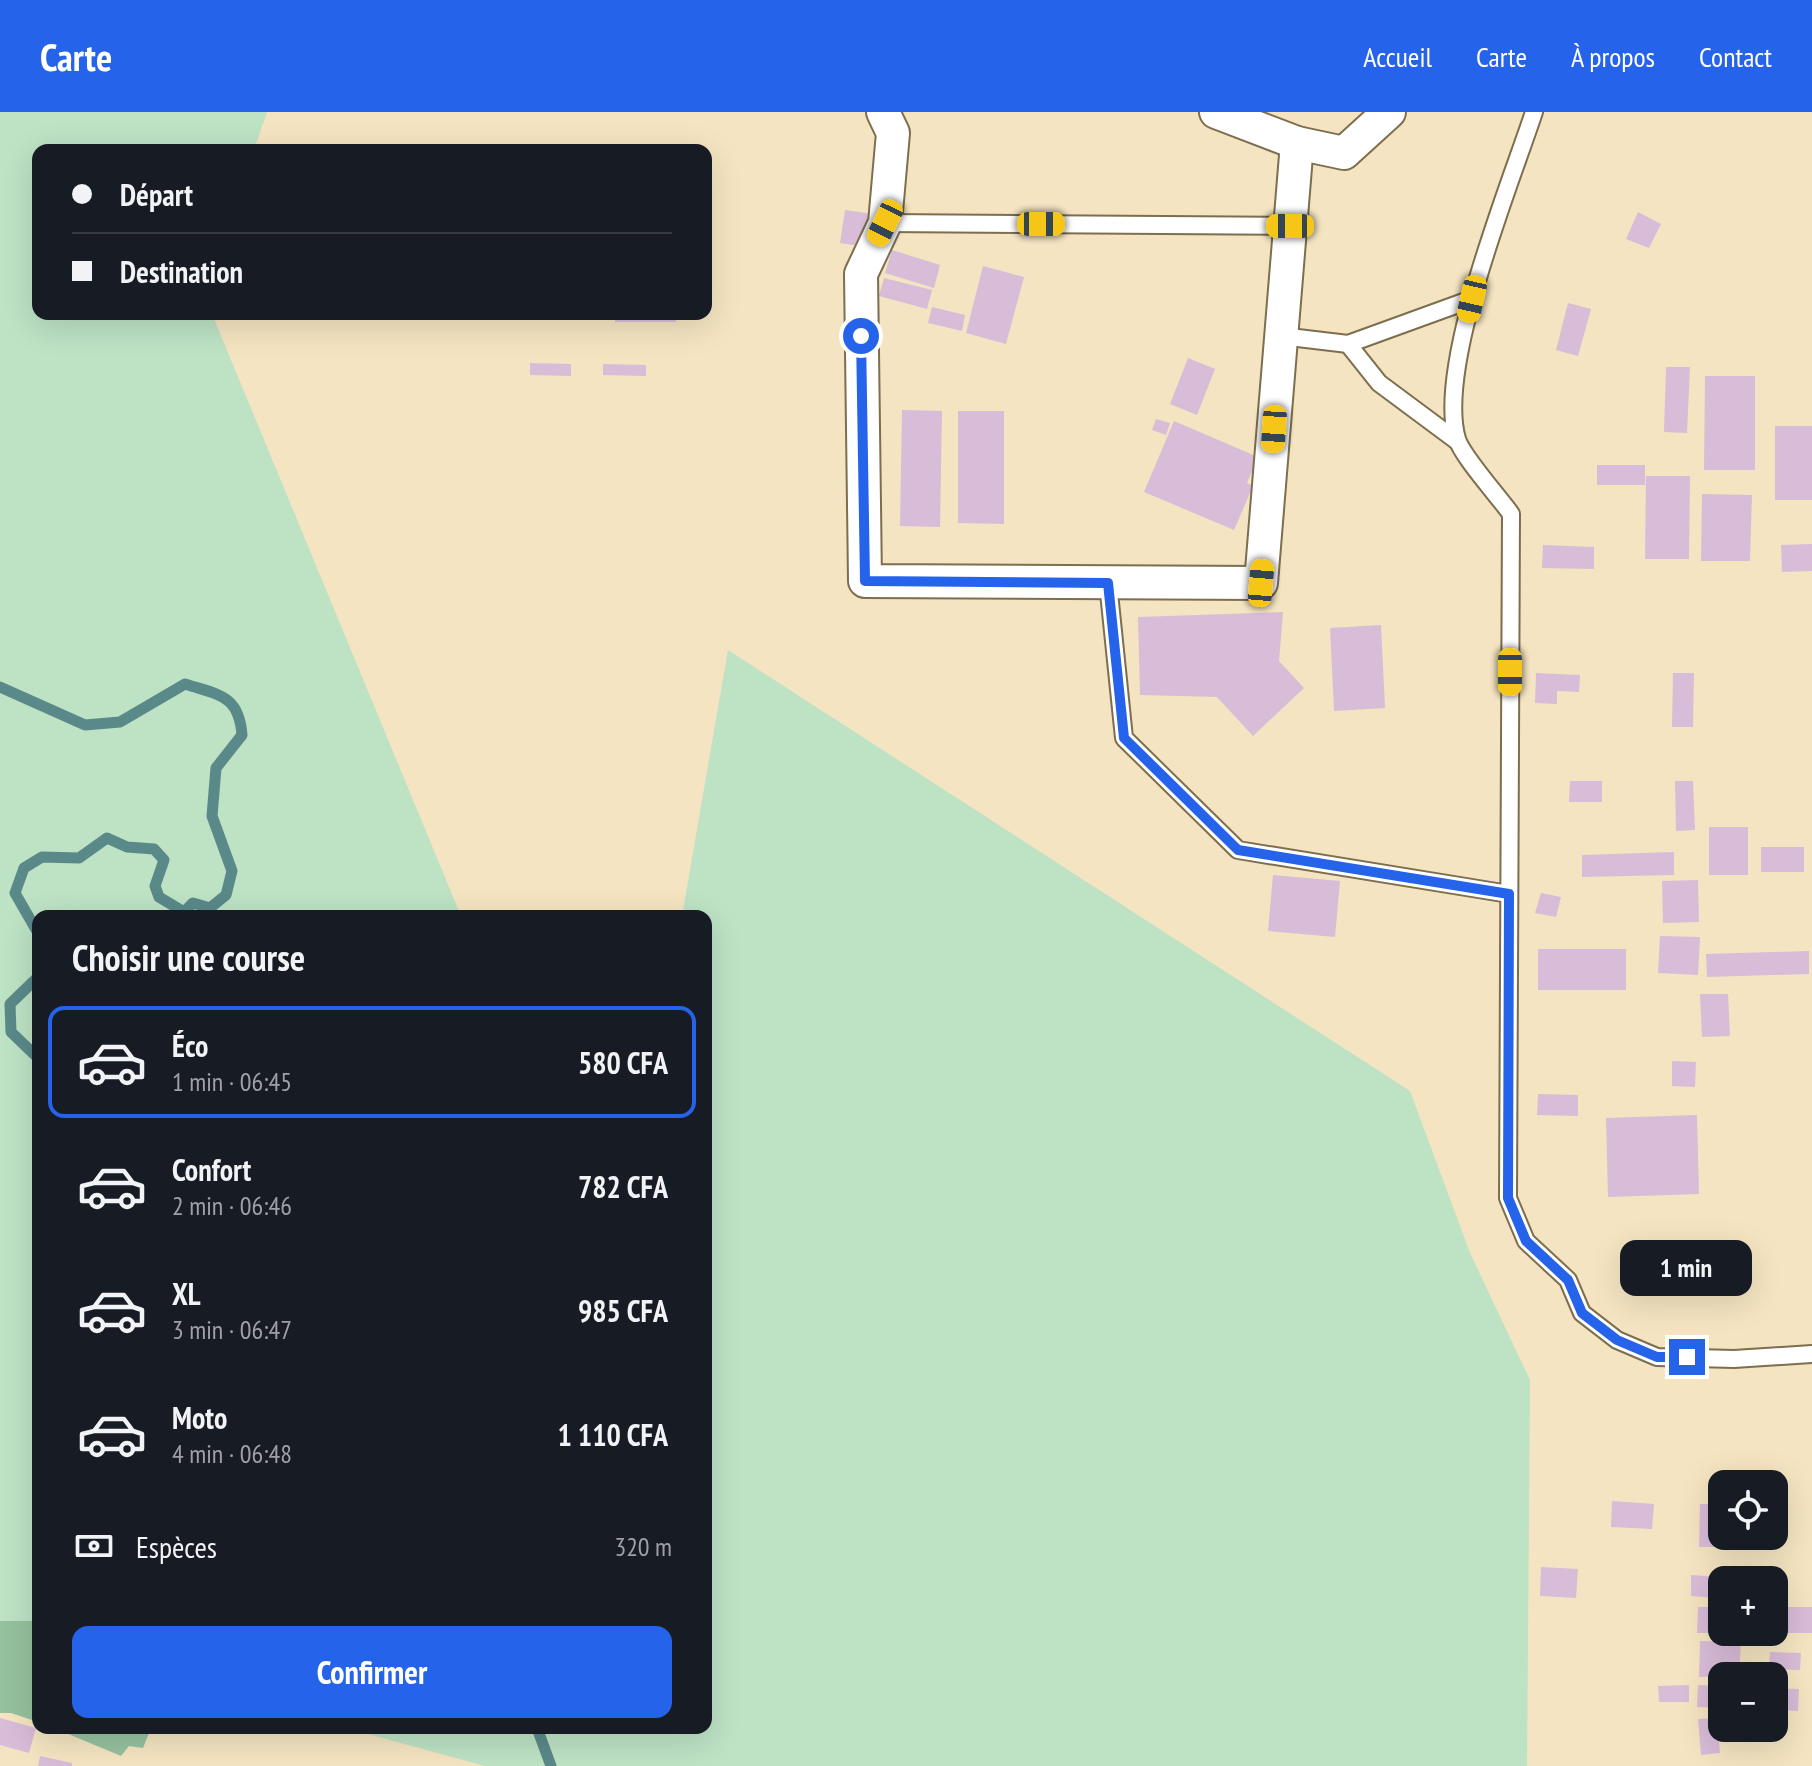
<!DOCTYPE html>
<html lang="fr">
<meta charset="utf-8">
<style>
:root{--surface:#171b24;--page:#242831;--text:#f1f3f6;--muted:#9ea1a6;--line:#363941;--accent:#2563eb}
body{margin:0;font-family:"PT Sans Narrow",sans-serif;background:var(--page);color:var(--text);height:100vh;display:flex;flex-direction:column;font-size:30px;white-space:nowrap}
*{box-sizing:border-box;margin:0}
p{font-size:26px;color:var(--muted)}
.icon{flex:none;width:44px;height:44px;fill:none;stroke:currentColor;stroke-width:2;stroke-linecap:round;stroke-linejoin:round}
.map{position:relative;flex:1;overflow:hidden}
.drawer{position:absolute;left:32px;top:798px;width:680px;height:824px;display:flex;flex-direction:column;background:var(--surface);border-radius:16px;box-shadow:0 8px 32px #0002}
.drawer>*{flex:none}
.guide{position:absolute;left:32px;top:32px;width:680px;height:176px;border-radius:16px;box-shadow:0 8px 32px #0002;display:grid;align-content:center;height:176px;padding:0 40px;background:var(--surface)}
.buttons{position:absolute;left:1708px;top:1358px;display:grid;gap:16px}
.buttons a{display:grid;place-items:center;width:80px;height:80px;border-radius:16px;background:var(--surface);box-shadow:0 8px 32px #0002;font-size:40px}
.end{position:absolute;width:36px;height:36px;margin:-18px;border:10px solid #2563eb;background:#fff;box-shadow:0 0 0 4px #fff}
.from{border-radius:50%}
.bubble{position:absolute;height:56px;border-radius:16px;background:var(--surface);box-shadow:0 8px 32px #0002;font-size:26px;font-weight:700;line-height:56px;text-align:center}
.car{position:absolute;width:24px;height:48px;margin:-24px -12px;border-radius:10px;box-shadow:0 0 6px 2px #0007;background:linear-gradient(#f5c518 24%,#345 0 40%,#f5c518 0 76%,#345 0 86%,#f5c518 0)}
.guide b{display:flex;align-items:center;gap:28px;height:76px;font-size:30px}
.guide b+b{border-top:2px solid var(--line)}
.guide i{width:20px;height:20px;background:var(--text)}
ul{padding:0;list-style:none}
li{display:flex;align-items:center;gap:24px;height:112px;margin:0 16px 12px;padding:0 24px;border:4px solid transparent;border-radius:16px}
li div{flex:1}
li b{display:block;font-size:30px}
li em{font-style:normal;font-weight:700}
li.active{border-color:var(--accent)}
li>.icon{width:72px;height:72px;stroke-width:1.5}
h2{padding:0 40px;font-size:36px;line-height:96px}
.pay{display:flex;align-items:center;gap:20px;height:88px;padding:0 40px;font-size:30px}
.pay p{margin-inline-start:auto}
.button{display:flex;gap:16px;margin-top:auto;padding:16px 40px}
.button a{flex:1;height:92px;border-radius:16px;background:var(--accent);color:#fff;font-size:32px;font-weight:700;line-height:92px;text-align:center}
header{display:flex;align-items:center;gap:48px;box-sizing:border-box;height:112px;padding:0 40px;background:var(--accent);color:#fff}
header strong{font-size:38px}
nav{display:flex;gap:44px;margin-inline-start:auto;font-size:28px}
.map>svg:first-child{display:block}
</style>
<header>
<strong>Carte</strong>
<nav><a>Accueil</a><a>Carte</a><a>À propos</a><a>Contact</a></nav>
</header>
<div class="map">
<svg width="1812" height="1654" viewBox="0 0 1812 1654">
<rect width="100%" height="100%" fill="#f4e4c1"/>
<g fill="#bde2c4">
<path d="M0,0H267L254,38H38V202H212L461,804H38V1509H0Z"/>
<path d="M728,538L1410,979L1470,1141L1530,1268L1527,1654H485L346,1616H706V804H682Z"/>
</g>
<g fill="#95c19e">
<path d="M0,1509H38V1610L11,1601H0Z"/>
<path d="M54,1616H151L143,1636L129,1634L121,1644Z"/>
</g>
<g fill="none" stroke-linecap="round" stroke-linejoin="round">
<g stroke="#5a898a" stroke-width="11">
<path d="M0,575L85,613L120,610L185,572C219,583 239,583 242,623L216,656L212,704L232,759L226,783L210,796L193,791L184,800L159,785L155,774L164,748L154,737L127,735L107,726L79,746L42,745L24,756L15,781L38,821"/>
<path d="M38,865L10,892L11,920L38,946"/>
<path d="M537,1616L551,1654"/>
</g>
</g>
<g fill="#d9bcd8">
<path d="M845,98L873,102L868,135L840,131Z"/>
<path d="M1638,100L1661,112L1649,136L1626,127Z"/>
<path d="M892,138L940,153L934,176L885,161Z"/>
<path d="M983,154L1024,165L1006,232L966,221Z"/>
<path d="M884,166L932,178L927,197L879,184Z"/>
<path d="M1568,191L1591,197L1578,244L1556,238Z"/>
<path d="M932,195L965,203L962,219L928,211Z"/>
<rect x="615" y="202" width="61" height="8"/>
<path d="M1188,246L1215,257L1197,303L1170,292Z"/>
<path d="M530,251L571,252V264L530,263Z"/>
<path d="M603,252L646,253V264L603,263Z"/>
<path d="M1666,255H1690L1687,321L1664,320Z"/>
<path d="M1705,264H1755V358H1704Z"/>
<path d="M902,298L942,299L940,415L900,414Z"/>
<path d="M958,299H1004V412L958,411Z"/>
<path d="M1156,307L1170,311L1166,323L1152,318Z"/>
<path d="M1174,309L1258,345L1247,371L1253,374L1234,418L1144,380Z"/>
<rect x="1775" y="314" width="37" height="74"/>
<rect x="1597" y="353" width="48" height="20"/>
<path d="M1646,364H1690L1689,447H1645Z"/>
<path d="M1702,382L1752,383L1750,449H1701Z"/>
<path d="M1812,432V459L1782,460L1781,433Z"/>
<path d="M1543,433L1594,435V457L1542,456Z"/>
<path d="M1283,500L1279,549L1304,576L1253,624L1217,585L1140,583L1138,505Z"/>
<path d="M1381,513L1385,596L1334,599L1330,516Z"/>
<path d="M1536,561L1580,563L1579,580L1557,579V592L1535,591Z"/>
<path d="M1673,561H1694L1693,615H1672Z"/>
<path d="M1570,669H1602V690H1569Z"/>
<path d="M1675,669H1693L1695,718L1676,719Z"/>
<rect x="1709" y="715" width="39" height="48"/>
<rect x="1761" y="735" width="43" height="25"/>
<path d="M1674,740V763L1582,765V743Z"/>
<path d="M1273,763L1340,769L1335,825L1268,819Z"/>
<path d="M1698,768L1699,810L1663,811L1662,769Z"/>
<path d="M1541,781L1561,785L1556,805L1535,801Z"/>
<path d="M1660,824L1700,825L1698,863L1658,861Z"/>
<rect x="1538" y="837" width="88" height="41"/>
<path d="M1809,839V862L1707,865L1706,842Z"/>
<path d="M1700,882H1728L1730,924L1702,925Z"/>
<path d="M1672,949L1696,950L1695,975L1672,974Z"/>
<path d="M1538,982L1578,983V1004L1537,1003Z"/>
<path d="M1697,1003L1699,1082L1608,1085L1606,1006Z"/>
<path d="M1612,1389L1654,1392L1652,1417L1611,1415Z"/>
<path d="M1700,1392H1718V1435H1699Z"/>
<path d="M1541,1455L1578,1457L1576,1486L1540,1484Z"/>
<path d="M1691,1463L1718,1465L1717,1486L1691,1484Z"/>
<path d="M1698,1495H1722V1521H1697Z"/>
<rect x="1774" y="1495" width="38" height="26"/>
<path d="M1700,1529L1741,1530L1739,1564L1699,1565Z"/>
<path d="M1770,1540L1801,1541L1800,1558L1769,1557Z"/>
<path d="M1689,1573V1590H1659L1658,1574Z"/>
<path d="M1698,1573L1722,1574V1596L1697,1595Z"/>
<path d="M1774,1576L1799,1577L1798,1599L1774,1598Z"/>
<path d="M0,1606L36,1616L29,1641L0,1633Z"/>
<path d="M1717,1606L1720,1641L1701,1643L1698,1607Z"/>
<path d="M40,1644L72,1651V1654H38Z"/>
</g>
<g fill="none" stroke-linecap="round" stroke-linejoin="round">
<g stroke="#7c6e4e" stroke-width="20">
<g id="lane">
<path d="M1534,0C1509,76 1436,254 1457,327C1462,344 1499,385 1511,402L1508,1086L1526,1129L1568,1168L1582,1201L1617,1228L1657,1245L1734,1247L1812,1242"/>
<path d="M885,111L1290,114"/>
<path d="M1281,224L1348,232L1472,187"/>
<path d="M1348,232L1379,271L1457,329"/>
<path d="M1108,471L1124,626L1238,738L1509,782"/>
</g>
</g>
<g stroke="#7c6e4e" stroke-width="36">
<g id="street">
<path d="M883,0L893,21L885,111L861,162L865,469L1261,471L1297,31"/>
<path d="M1216,0L1297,31L1344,41L1389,0"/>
</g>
</g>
<use href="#lane" stroke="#fff" stroke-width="16"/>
<use href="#street" stroke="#fff" stroke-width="32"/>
</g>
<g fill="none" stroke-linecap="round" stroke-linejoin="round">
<path stroke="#2563eb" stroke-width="10" d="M861,224L865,469L1108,471L1124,626L1238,738L1509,782L1508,1086L1526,1129L1568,1168L1582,1201L1617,1228L1657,1245H1687"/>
</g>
</svg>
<div class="buttons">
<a><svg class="icon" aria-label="locate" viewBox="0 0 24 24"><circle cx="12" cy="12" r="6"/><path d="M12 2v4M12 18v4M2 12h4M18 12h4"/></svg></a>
<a>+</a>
<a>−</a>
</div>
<i class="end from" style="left:861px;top:224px"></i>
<i class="end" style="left:1687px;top:1245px"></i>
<div class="bubble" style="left:1620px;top:1128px;width:132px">1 min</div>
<i class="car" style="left:885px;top:111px;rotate:206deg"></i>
<i class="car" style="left:1041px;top:112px;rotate:90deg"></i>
<i class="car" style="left:1290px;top:114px;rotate:270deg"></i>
<i class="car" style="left:1472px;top:187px;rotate:193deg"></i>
<i class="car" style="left:1274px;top:317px;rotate:184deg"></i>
<i class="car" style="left:1261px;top:471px;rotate:5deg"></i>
<i class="car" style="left:1510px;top:560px;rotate:180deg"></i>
<div class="guide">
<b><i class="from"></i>Départ</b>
<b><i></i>Destination</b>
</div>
<section class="drawer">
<h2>Choisir une course</h2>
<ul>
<li class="active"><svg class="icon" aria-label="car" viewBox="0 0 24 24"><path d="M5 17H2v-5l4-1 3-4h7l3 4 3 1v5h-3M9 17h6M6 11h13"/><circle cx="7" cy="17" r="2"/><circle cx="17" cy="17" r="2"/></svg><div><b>Éco</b><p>1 min · 06:45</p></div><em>580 CFA</em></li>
<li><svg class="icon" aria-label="car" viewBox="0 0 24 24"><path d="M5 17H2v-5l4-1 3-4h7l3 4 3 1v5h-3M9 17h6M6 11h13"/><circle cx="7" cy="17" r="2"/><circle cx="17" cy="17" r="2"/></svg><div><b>Confort</b><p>2 min · 06:46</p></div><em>782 CFA</em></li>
<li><svg class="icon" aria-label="car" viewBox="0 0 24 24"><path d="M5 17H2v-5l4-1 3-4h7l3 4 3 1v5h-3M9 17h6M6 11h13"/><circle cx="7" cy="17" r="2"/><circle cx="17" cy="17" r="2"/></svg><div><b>XL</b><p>3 min · 06:47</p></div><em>985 CFA</em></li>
<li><svg class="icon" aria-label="car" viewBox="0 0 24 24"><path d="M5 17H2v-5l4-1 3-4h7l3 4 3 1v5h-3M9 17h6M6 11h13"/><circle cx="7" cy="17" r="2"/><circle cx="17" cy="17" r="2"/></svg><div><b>Moto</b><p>4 min · 06:48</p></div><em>1 110 CFA</em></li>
</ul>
<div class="pay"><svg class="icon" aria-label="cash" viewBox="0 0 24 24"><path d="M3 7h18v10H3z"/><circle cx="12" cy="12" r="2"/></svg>Espèces<p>320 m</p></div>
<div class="button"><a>Confirmer</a></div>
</section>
</div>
